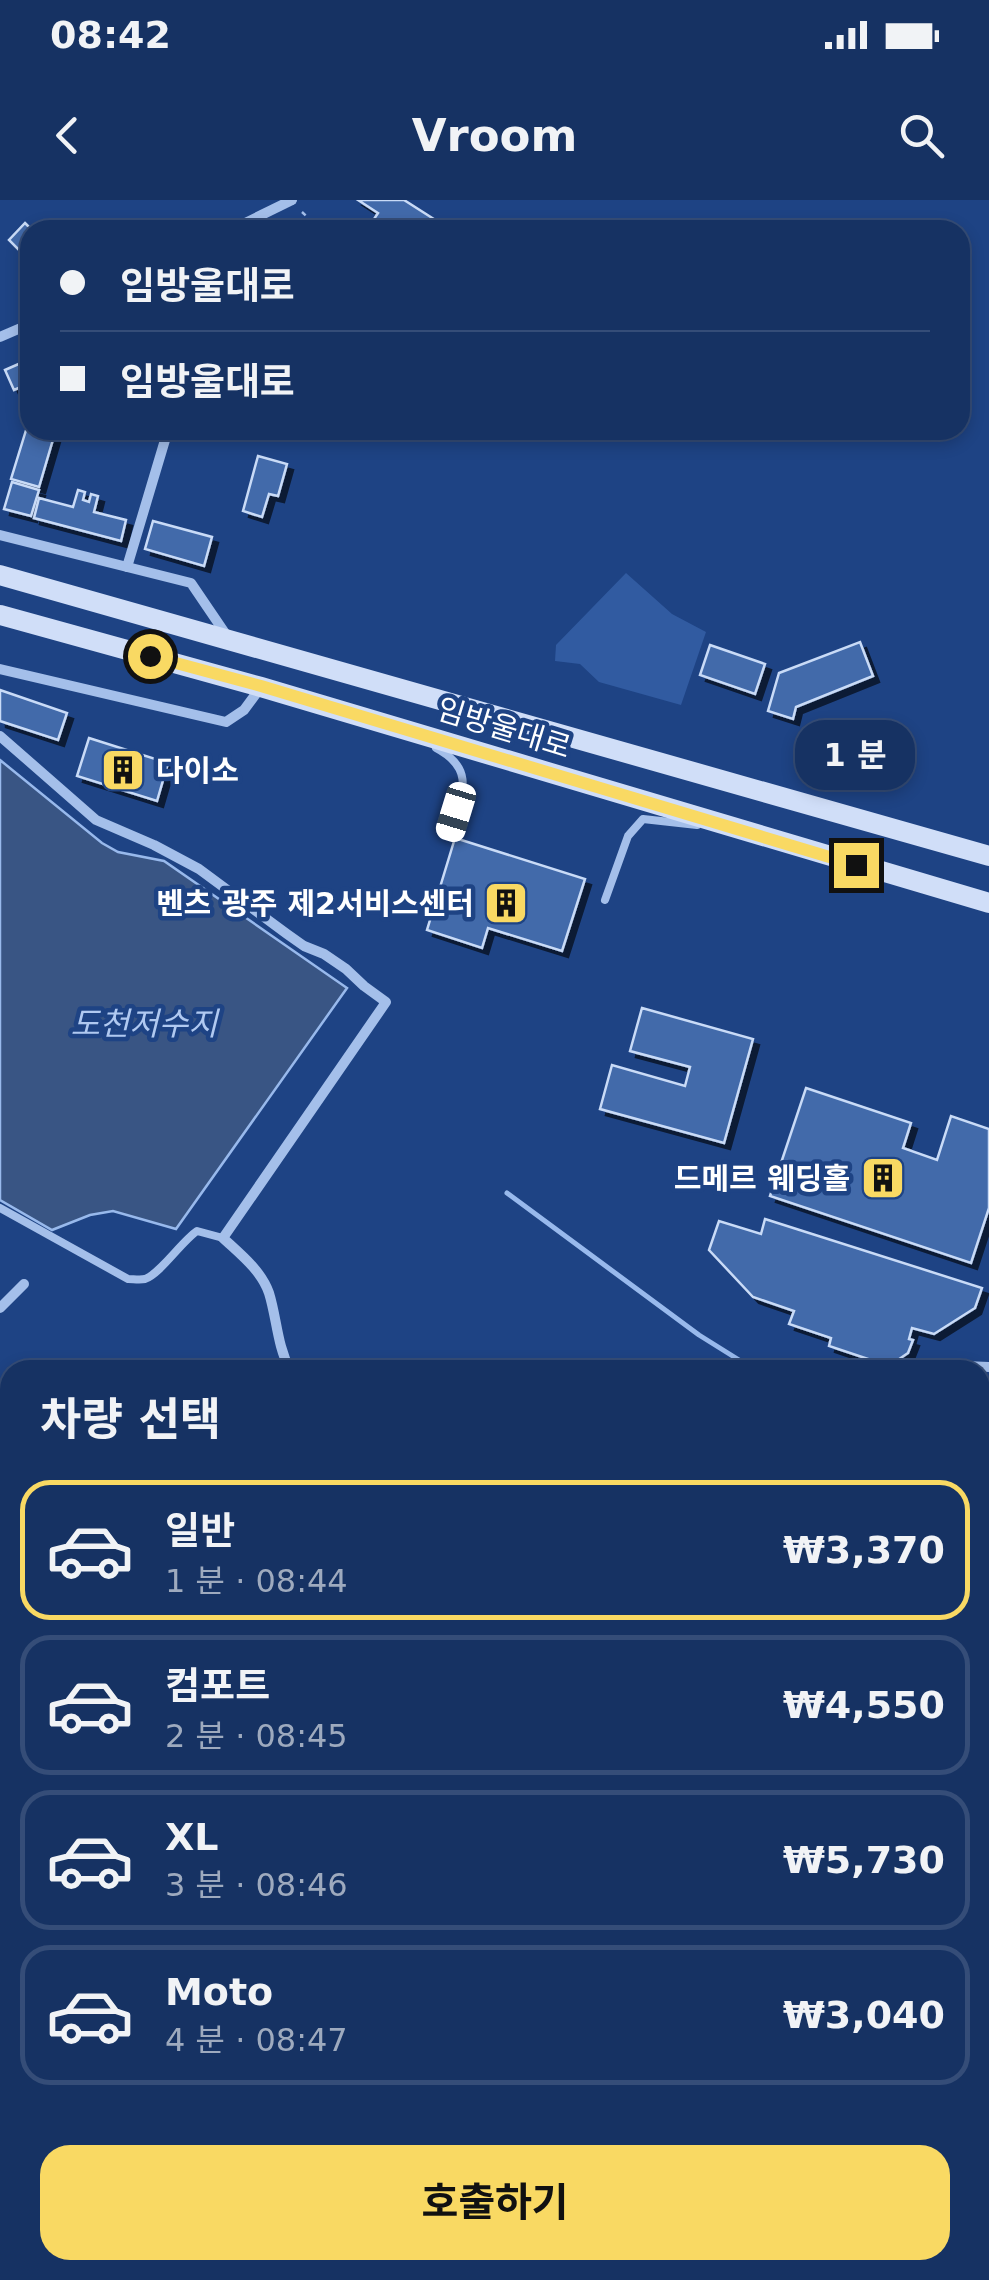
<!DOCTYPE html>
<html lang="ko">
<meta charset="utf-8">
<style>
:root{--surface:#163263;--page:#1f3a69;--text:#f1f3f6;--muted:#9eaabe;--line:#354d78;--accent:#f9d963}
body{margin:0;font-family:"DejaVu Sans","Noto Sans KR",sans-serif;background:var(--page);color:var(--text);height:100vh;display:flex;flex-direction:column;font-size:38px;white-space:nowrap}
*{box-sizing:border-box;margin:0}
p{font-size:32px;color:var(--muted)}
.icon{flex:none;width:55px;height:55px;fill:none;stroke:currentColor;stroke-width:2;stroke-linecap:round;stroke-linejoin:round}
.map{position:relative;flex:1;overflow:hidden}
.panel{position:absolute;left:0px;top:1160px;width:990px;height:920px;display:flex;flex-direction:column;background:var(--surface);border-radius:30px 30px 0 0;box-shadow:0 5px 15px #0003,0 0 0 2px var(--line)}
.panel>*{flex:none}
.guide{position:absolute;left:20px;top:20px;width:950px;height:220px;border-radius:30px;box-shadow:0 5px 15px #0003,0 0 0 2px var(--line);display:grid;align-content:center;height:220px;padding:0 40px;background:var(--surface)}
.end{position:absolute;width:45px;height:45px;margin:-22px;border:12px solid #f9d963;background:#111;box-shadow:0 0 0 5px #111}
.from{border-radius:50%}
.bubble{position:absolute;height:70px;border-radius:30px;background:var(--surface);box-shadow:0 5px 15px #0003,0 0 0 2px var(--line);font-size:32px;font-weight:700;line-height:70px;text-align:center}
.car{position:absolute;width:30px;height:60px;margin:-30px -15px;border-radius:12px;box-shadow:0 0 8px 2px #0007;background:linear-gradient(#fff 24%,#345 0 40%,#fff 0 76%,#345 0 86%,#fff 0)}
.guide b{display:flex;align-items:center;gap:35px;height:95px;font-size:38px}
.guide b+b{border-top:2px solid var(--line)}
.guide i{width:25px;height:25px;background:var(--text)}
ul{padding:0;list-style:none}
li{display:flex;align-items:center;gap:30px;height:140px;margin:0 20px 15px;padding:0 20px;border:5px solid var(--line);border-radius:30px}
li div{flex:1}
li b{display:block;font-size:38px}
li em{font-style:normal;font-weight:700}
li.on{border-color:var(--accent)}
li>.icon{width:90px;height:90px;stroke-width:1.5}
h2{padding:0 40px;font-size:45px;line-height:120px}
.action{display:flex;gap:20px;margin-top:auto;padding:20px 40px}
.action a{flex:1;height:115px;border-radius:30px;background:var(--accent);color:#111;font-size:40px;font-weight:700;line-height:115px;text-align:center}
.status{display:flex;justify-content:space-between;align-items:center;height:70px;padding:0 50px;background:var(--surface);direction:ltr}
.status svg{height:28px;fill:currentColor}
header{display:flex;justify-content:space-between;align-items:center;height:130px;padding:0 40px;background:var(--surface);font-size:45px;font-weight:700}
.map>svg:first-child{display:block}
</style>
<div class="status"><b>08:42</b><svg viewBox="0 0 49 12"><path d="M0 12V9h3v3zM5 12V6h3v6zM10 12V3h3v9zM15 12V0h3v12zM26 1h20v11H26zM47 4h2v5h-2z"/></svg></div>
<header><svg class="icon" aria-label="back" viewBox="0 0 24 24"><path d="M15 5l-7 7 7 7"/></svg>Vroom<svg class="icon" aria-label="search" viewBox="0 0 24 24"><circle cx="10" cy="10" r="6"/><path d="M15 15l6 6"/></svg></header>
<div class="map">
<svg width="989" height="2080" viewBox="0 0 989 2080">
<defs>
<filter id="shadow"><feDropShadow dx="6" dy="6" stdDeviation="0" flood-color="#0009"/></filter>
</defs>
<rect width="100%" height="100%" fill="#1e4384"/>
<path fill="#315ba1" d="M626,373L672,414L706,432L681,505L599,482L580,464L555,461L556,445Z"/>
<path fill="#395584" stroke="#98b9ec" stroke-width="2.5" d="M0,560L102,643L118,652L164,661L347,788L176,1029L113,1011L90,1015L52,1030L0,1000Z"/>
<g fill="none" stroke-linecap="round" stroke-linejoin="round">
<g stroke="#98b9ec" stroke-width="5">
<path d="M507,993L699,1135L755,1170"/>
<path d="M980,1281L989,1286"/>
</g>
</g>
<g fill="#426aaa" stroke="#c9dbf7" stroke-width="2.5" filter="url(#shadow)">
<path d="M358,0H404L451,30H392L374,19L378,13Z"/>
<path d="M25,23L32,30L30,61L9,40Z"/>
<path d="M30,159V183L14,190L5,170Z"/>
<path d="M27,227L54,236L39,287L11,279Z"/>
<path d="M258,256L287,264L278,296L269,294L262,317L243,311Z"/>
<path d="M12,282L39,290L31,316L4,309Z"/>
<path d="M78,290L85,292L83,300L89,302L91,294L98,296L94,312L126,320L121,341L34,318L39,298L73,307Z"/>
<path d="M153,321L212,337L204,366L145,349Z"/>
<path d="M860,442L873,476L796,507L793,519L768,511L779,473Z"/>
<path d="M710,445L765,464L755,494L700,475Z"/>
<path d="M0,490L67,513L58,540L0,521Z"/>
<path d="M89,538L168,563L157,601L77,576Z"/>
<path d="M455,638L585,679L562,751L488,728L482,748L427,730Z"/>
<path d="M642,808L753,839L724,943L600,909L612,865L685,886L690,867L630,851Z"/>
<path d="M806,888L911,923L903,948L937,960L951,916L989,929V1008L971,1063L770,996Z"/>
<path d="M765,1019L982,1088L975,1108L934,1134L912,1128L909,1139L913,1140L908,1153L889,1166L829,1146L831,1138L789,1124L794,1111L753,1097L709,1050L719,1021L761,1034Z"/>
</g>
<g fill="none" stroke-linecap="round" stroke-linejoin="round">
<path stroke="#a4bfea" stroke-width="2.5" stroke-dasharray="5 8" stroke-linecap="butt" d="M302,12L321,30"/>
<g stroke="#a4bfea" stroke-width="8">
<path d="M436,548C479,571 460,597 448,635"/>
<path d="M605,700L628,636L643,619L697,625"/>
<path d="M0,1008L128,1079C133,1079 140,1080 145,1079C160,1074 181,1042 197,1031L223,1038"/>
</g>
<g stroke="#a4bfea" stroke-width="10">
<path d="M231,30L292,0"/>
<path d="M0,137L30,124"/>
<path d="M0,335L191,383L227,436"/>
<path d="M127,367L168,230"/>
<path d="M0,469L226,522L244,510L261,487"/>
<path d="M0,536L96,620L154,645L199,669L287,734L304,746L324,754L346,769L364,786L386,802L223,1038C240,1054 261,1070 269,1093C277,1119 277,1145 290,1170"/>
<path d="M0,1108L24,1084"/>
<path d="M917,1164L989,1167"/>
<path d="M0,1518H10"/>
<path d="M980,1571L989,1576"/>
<path d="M0,1792L10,1791"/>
<path d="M527,2070L532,2080"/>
</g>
<g stroke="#d0def8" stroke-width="20">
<path d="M0,375L989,656"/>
<path d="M0,415L261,487L989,703"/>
</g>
</g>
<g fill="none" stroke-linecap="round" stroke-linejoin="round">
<path stroke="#f9d963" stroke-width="12" d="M150,456L261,486L856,665"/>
</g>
<defs>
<g id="building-square" transform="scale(2.25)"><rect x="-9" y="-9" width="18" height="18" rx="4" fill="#f9d963" stroke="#1e4384"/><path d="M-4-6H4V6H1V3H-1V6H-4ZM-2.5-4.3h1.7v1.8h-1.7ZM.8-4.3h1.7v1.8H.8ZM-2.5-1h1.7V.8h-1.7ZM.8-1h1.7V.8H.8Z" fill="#111"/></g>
</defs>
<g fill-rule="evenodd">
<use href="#building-square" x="123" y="570"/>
<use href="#building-square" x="506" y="703"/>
<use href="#building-square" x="883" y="978"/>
</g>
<g text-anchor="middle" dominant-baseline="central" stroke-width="9" stroke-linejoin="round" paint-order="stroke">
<g font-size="30" fill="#fff" stroke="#1e4384">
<text transform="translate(504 528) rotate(17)">임방울대로</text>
</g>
<g font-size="30" font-weight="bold" fill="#fff" stroke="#1e4384" text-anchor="end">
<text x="156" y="570" text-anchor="start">다이소</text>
<text x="474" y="703">벤츠 광주 제2서비스센터</text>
<text x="850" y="978">드메르 웨딩홀</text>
</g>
<g font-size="32" font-style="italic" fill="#b0c9f1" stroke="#1e4384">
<text x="144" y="824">도천저수지</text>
</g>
</g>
</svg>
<i class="end from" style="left:150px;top:456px"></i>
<i class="end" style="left:856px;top:665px"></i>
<div class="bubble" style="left:795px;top:520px;width:120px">1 분</div>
<i class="car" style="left:456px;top:612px;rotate:197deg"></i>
<div class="guide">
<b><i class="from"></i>임방울대로</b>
<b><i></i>임방울대로</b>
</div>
<section class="panel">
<h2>차량 선택</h2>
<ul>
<li class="on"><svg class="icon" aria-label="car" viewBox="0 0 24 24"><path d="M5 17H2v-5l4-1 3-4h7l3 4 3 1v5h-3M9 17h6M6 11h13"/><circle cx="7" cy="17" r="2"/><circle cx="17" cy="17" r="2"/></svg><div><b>일반</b><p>1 분 · 08:44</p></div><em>₩3,370</em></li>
<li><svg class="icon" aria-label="car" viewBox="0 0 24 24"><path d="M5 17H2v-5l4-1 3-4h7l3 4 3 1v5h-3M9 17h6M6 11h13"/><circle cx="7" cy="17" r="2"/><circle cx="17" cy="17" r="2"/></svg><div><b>컴포트</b><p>2 분 · 08:45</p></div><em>₩4,550</em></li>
<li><svg class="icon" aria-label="car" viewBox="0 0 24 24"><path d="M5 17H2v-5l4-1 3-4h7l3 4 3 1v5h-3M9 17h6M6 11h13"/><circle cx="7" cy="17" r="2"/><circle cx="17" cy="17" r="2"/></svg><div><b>XL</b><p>3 분 · 08:46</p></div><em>₩5,730</em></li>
<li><svg class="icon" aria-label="car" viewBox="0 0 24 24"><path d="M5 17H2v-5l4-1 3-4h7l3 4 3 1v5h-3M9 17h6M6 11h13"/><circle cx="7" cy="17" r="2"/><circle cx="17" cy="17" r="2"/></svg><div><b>Moto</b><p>4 분 · 08:47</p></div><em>₩3,040</em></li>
</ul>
<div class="action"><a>호출하기</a></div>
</section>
</div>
